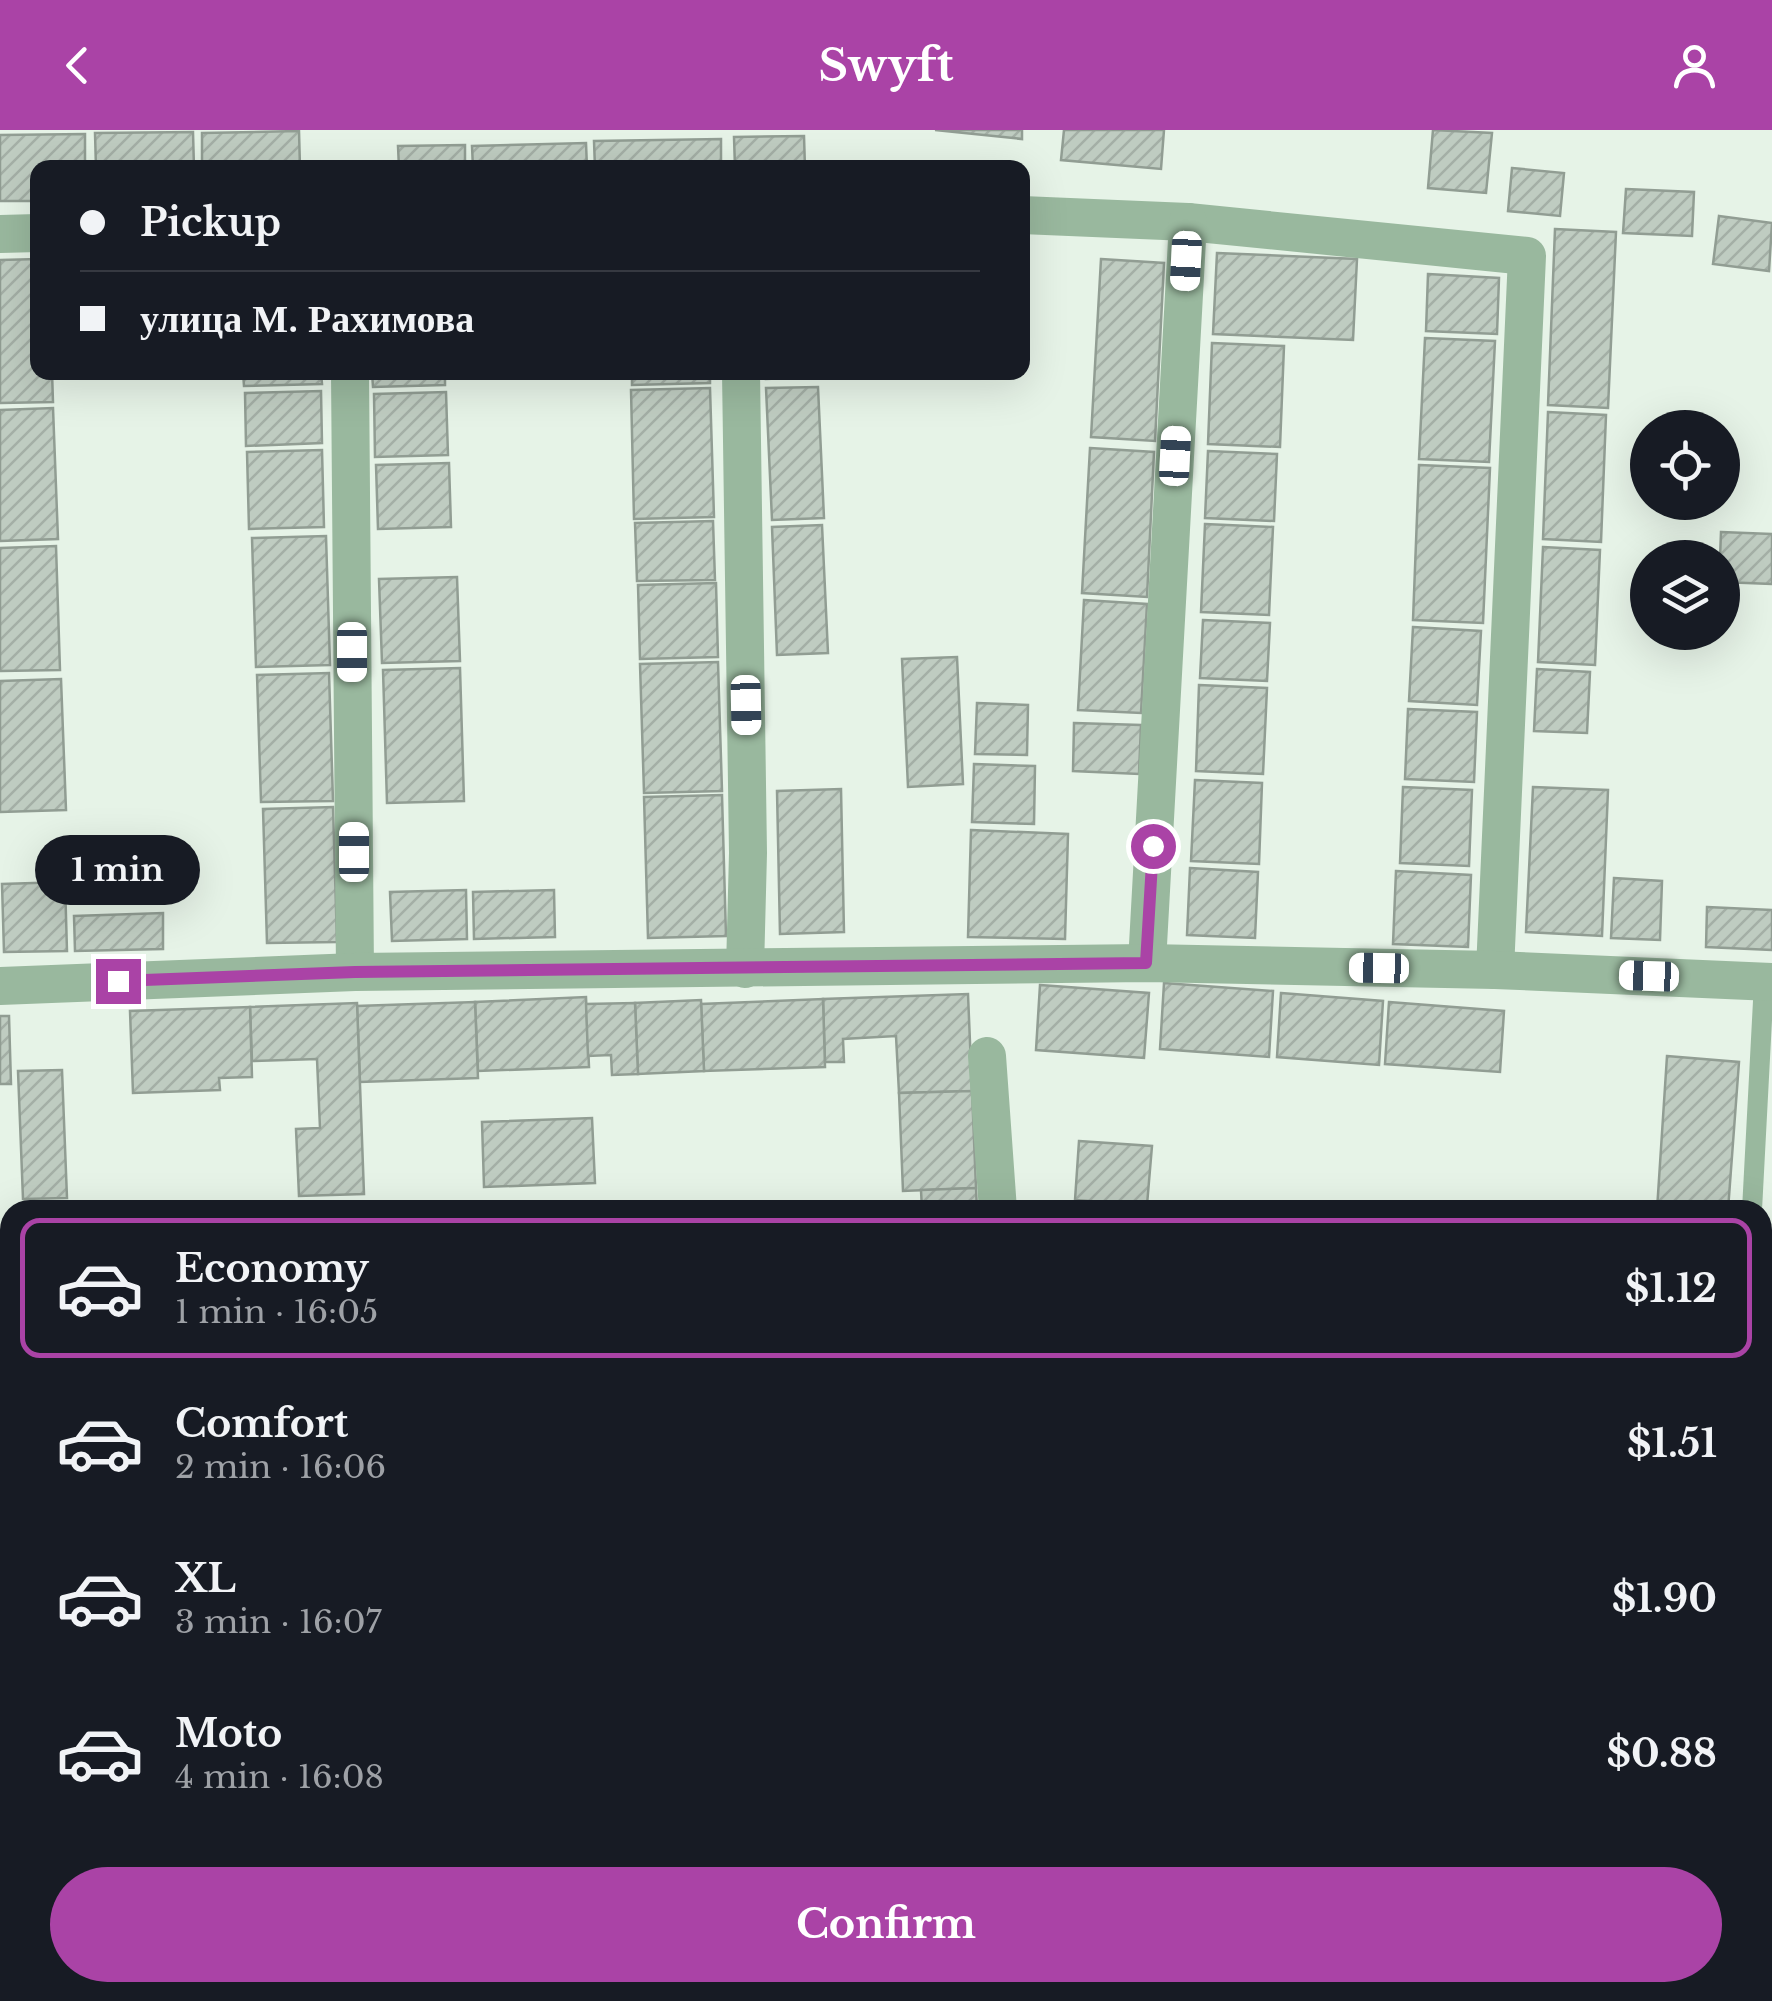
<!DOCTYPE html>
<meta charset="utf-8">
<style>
:root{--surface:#171b24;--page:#20242c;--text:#f1f3f6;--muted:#9ea1a6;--line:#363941;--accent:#aa43a6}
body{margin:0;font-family:"Libre Baskerville",serif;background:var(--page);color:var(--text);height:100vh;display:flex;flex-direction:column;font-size:38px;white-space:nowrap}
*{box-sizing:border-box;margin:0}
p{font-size:32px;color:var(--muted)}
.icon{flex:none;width:55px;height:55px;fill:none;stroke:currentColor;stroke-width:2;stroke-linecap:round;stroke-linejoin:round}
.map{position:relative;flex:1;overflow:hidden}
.sheet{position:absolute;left:0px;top:1070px;width:1772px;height:802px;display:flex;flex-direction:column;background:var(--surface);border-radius:30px 30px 0 0;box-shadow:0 10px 40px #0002}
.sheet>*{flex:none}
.hud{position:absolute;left:30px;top:30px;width:1000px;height:220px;border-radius:20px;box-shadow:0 10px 40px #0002;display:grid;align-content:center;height:220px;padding:0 50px;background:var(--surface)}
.controls{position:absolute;left:1630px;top:280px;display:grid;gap:20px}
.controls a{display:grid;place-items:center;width:110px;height:110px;border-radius:50%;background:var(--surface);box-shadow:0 10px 40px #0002;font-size:50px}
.end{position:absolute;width:45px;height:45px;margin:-22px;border:12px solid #aa43a6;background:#fff;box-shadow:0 0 0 5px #fff}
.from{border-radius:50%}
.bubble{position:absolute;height:70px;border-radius:35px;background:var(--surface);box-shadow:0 10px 40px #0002;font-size:32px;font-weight:800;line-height:70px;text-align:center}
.car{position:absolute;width:30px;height:60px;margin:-30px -15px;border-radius:12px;box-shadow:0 0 8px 2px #0007;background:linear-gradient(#fff 24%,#345 0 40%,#fff 0 76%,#345 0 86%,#fff 0)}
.hud b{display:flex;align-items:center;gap:35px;height:95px;font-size:38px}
.hud b+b{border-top:2px solid var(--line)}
.hud i{width:25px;height:25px;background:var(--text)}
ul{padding:18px 0 0;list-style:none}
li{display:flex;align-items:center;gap:30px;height:140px;margin:0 20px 15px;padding:0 30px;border:5px solid transparent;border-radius:20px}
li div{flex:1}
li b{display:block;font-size:38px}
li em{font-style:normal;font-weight:800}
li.on{border-color:var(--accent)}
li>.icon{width:90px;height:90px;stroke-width:1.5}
.primary-button{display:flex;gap:20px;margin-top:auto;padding:20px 50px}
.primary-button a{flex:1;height:115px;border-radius:60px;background:var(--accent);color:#fff;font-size:40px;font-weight:800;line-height:115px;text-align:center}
header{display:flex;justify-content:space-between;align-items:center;height:130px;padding:0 50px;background:var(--accent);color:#fff;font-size:45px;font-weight:800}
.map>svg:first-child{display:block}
</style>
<header><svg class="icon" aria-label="back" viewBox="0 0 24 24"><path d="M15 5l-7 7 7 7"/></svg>Swyft<svg class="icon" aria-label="person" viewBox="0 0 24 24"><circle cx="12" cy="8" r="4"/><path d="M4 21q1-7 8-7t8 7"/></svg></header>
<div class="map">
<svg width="1772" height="1871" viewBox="0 0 1772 1871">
<defs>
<pattern id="building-hatch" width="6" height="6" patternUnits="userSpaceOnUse" patternTransform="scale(2.5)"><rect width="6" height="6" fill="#bfccc1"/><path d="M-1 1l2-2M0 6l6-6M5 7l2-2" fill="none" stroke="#a4afa6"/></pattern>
</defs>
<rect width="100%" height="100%" fill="#e6f3e7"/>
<g fill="url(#building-hatch)" stroke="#919d93" stroke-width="2.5">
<path d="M935,0H1022V9Z"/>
<path d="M1064,0H1164L1161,39L1061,30Z"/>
<path d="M1433,0L1492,3L1486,63L1428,58Z"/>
<path d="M299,1L300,38H202V3Z"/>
<path d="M193,2L194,38H96L95,3Z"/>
<path d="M85,4V38H38V71H0V5Z"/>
<path d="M804,6L805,38H735L734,7Z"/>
<path d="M721,9V38H595L594,11Z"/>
<path d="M586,13L587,38H473L472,16Z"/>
<path d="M465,15V38H399L398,16Z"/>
<path d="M1512,38L1564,43L1560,86L1508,81Z"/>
<path d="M1626,59L1694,62L1692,106L1623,103Z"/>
<path d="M1719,86L1772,93L1769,141L1713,134Z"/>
<path d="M1555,99L1616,102L1608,278L1548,275Z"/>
<path d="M1217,123L1357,129L1353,210L1213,204Z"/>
<path d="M38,129V242H52L53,272L0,273V130Z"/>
<path d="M1101,129L1164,133L1155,311L1091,307Z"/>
<path d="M1428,144L1499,148L1497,204L1426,201Z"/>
<path d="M1425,208L1495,211L1489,332L1419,329Z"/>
<path d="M1212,213L1284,216L1280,317L1208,314Z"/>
<path d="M243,242H321L322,254L244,256Z"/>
<path d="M372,242H445V255L373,257Z"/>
<path d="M632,242H710V253L632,255Z"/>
<path d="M766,242H817L818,247L766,249Z"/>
<path d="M818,257L824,388L772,390L766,258Z"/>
<path d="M710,258L714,387L634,389L631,260Z"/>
<path d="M321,261L322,313L246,316L245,263Z"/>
<path d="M446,262L448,325L375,327L374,264Z"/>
<path d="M53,278L58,409L0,411V280Z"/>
<path d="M1548,282L1606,285L1601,412L1543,409Z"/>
<path d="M1090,318L1154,322L1147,467L1082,463Z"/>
<path d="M322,320L324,397L249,399L247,322Z"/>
<path d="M1208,321L1277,324L1274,391L1205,388Z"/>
<path d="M449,333L451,397L378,399L376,335Z"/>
<path d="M1419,335L1490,338L1483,493L1413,490Z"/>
<path d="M713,391L715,450L637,451L635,393Z"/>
<path d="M1205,394L1273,397L1269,485L1201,482Z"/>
<path d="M822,395L828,523L777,525L772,397Z"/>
<path d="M1721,402L1772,404V454L1722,452V428H1720Z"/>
<path d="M326,406L330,535L256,537L252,408Z"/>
<path d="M56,416L60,540L0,541V418Z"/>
<path d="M1543,417L1600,420L1595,535L1538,532Z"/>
<path d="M457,447L460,531L382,533L379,449Z"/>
<path d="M716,453L718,527L640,529L638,455Z"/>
<path d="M1084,470L1147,474L1141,583L1078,580Z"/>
<path d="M1203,490L1270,493L1267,551L1200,548Z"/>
<path d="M1413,497L1481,501L1477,575L1409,571Z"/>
<path d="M957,527L963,654L908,657L902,529Z"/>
<path d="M718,532L722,661L644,663L640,534Z"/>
<path d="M460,538L464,671L387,673L383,540Z"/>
<path d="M1537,539L1590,542L1587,603L1534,601Z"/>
<path d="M329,543L333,671L261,672L257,545Z"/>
<path d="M61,549L66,680L0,682V551Z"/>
<path d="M1199,555L1267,558L1263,644L1196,641Z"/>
<path d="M977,573L1028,575L1027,625L975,624Z"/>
<path d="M1408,579L1477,582L1474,652L1405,649Z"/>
<path d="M1074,593L1141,595L1139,644L1073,641Z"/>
<path d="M974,634L1035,636L1034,694L972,692Z"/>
<path d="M1195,650L1262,653L1259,734L1191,731Z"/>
<path d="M1403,657L1472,660L1469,736L1400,733Z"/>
<path d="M1533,657L1608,660L1602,806L1526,802Z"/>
<path d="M841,659L844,802L780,804L777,661Z"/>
<path d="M722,665L726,806L648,808L644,667Z"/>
<path d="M333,677L337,812L267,813L263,679Z"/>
<path d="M971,700L1068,704L1065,809L968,807Z"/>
<path d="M1190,738L1258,742L1255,808L1187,805Z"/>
<path d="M1396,741L1471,745L1468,817L1393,814Z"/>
<path d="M1614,748L1662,751L1660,810L1611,808Z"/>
<path d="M65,752L67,821L4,822L2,754Z"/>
<path d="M466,760L467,809L392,811L390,762Z"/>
<path d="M554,760L555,807L474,809L473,762Z"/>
<path d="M1707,777L1772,780V820L1706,817Z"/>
<path d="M163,783V819L75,821L74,786Z"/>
<path d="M1164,853L1273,861L1269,927L1160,919Z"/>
<path d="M1040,855L1149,863L1144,928L1036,920Z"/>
<path d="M1281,863L1383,871L1379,935L1277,927Z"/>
<path d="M968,864L972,961L899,963L896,906L843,909L844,932H825L823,869Z"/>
<path d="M586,867L589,937L478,941L475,872Z"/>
<path d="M823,869L825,937L704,941L701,874Z"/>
<path d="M701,870L704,941L638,944L635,873Z"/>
<path d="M475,872L478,948L360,952L357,876Z"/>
<path d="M1389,872L1504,881L1500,942L1385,934Z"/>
<path d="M357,873L364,1064L299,1066L296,999L320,998L317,929L252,931L250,877Z"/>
<path d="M635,873L638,944L612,945L611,925L588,926L586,874Z"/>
<path d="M250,877L252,947L219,948L220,960L133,963L130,881Z"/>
<path d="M0,886H9L11,954H0Z"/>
<path d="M1667,926L1739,932L1728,1080H1657Z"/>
<path d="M62,940L67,1068L23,1069L18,941Z"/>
<path d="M972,961L976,1058L903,1061L899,963Z"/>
<path d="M592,988L595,1053L484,1057L482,992Z"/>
<path d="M1079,1011L1152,1016L1147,1075L1075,1070Z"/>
<path d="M976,1058L977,1080H922L921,1060Z"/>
<rect x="0" y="1189" width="10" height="78"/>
<path d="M1770,1220H1772V1277H1767Z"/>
<rect x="0" y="1325" width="10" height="82"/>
<path d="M1763,1345H1772V1418L1762,1417Z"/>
<path d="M0,1646H10V1712L0,1713Z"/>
<path d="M1762,1660L1772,1661V1720L1762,1719Z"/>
<rect x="0" y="1769" width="10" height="67"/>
<path d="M1762,1774L1772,1775V1845H1762Z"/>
<path d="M234,1862H296L297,1871H234Z"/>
<path d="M296,1862H359V1871H297Z"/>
<path d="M960,1862H1025V1871H932L960,1868Z"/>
<rect x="1074" y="1862" width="61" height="9"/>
</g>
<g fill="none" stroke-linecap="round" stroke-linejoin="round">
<path stroke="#99b89e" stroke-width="20" d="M1752,1080L1764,852"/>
<g stroke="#99b89e" stroke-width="38">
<path d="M1022,85L1188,92L1527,126L1495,840"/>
<path d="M0,104L38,103"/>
<path d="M350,242L355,842"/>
<path d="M741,242L748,723L745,839"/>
<path d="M1147,833L1188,92"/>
<path d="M0,856L355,842L1147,833L1495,840L1772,852"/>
<path d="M987,926L998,1080"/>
<path d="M0,1297H10"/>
<path d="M1762,1299L1772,1300"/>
<path d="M0,1736L10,1735"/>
<path d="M1762,1762H1772"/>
<path d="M1043,1862V1871"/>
</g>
</g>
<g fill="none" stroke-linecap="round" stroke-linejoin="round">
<path stroke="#aa43a6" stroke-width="12" d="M118,851L355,842L1146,833L1153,716"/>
</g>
</svg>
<div class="controls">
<a><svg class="icon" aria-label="locate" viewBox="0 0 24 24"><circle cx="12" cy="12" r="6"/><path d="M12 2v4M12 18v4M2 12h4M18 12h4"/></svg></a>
<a><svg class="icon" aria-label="layers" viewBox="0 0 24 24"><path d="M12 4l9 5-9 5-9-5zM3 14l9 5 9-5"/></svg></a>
</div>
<i class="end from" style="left:1153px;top:716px"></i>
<i class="end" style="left:118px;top:851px"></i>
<div class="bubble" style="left:35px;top:705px;width:165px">1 min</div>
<i class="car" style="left:1186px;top:131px;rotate:183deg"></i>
<i class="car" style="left:1175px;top:326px;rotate:3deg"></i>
<i class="car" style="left:352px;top:522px;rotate:180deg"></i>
<i class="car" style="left:746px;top:575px;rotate:179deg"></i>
<i class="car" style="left:354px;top:722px;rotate:0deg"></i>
<i class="car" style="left:1379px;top:838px;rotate:271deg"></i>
<i class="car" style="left:1649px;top:846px;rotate:272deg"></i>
<div class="hud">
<b><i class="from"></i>Pickup</b>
<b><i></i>улица М. Рахимова</b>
</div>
<section class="sheet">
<ul>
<li class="on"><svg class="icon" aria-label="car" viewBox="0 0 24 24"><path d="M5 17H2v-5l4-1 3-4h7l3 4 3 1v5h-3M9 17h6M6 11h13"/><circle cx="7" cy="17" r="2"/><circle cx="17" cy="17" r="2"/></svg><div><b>Economy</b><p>1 min · 16:05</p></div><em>$1.12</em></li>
<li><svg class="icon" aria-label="car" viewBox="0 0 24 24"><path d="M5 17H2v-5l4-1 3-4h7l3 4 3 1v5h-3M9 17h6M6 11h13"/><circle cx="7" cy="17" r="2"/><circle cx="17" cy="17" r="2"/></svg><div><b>Comfort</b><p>2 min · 16:06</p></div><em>$1.51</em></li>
<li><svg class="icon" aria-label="car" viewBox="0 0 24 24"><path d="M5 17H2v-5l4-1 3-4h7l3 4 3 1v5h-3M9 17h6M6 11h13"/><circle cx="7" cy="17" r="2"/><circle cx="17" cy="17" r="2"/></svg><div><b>XL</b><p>3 min · 16:07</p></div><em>$1.90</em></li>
<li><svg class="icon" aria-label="car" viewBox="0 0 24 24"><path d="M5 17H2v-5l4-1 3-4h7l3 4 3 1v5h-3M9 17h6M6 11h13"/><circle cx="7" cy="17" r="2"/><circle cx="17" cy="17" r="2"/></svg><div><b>Moto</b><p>4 min · 16:08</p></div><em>$0.88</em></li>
</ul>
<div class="primary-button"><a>Confirm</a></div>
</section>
</div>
